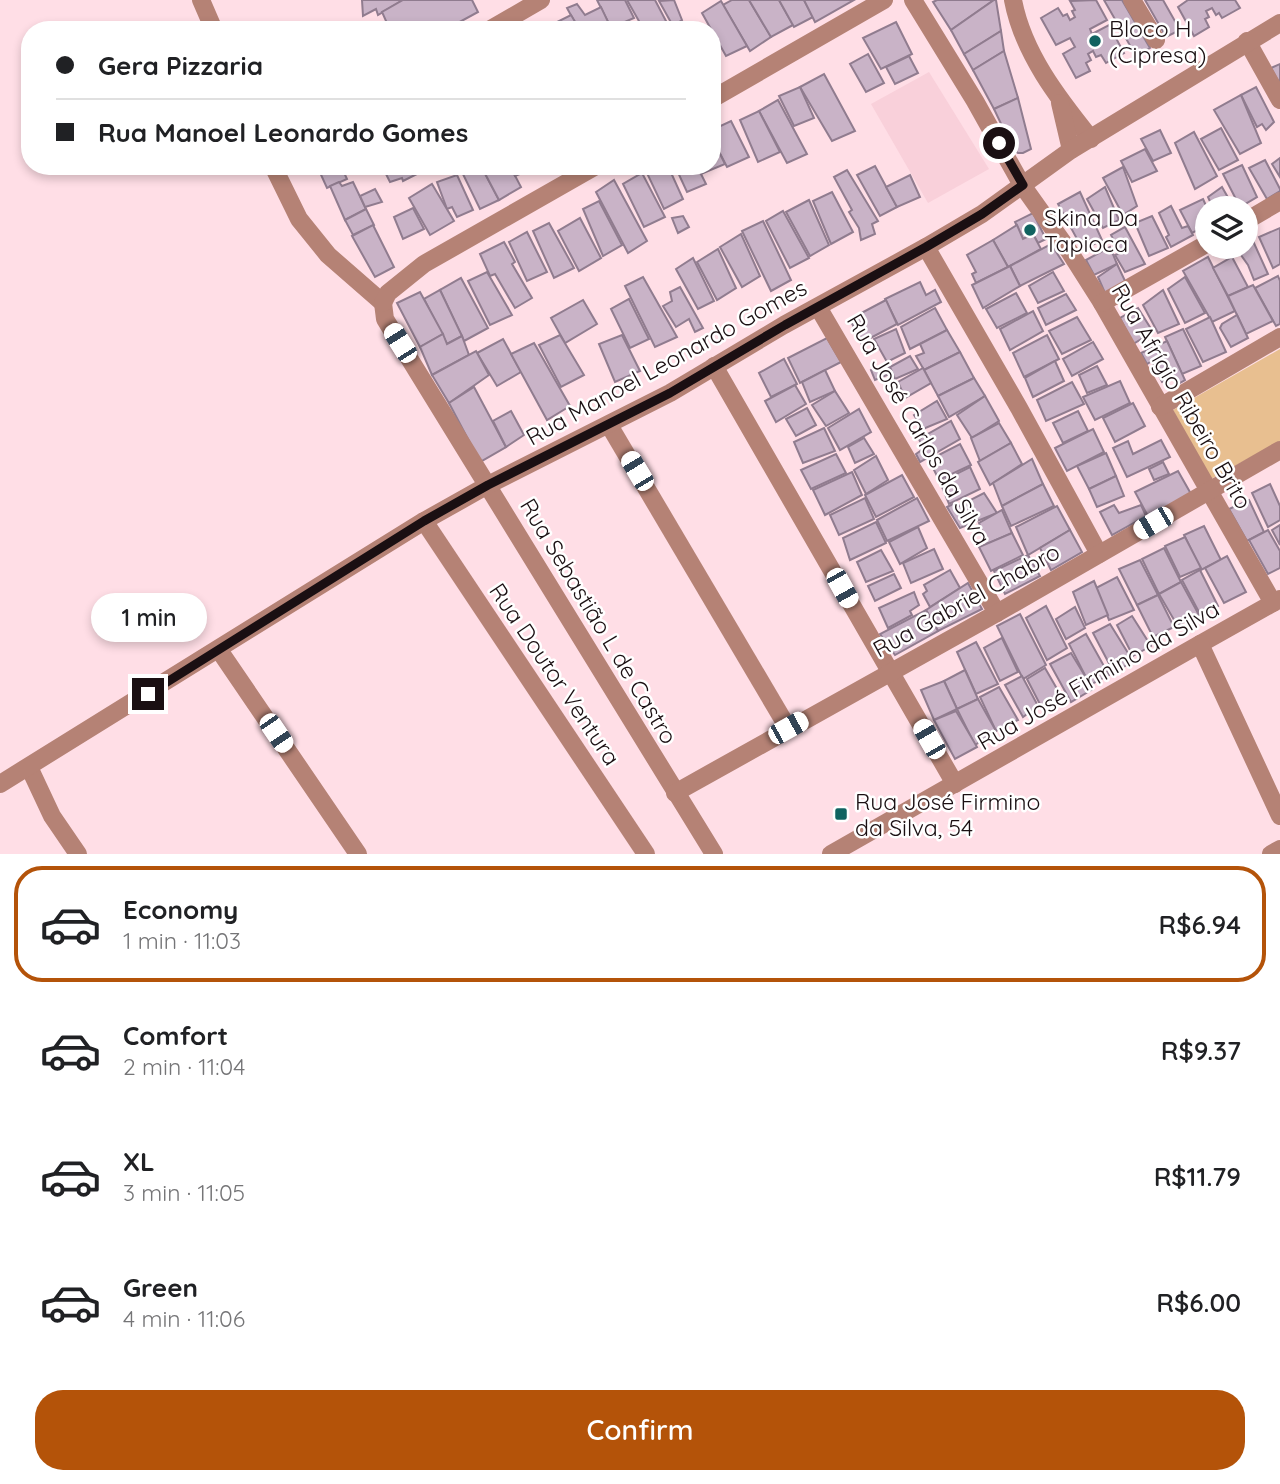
<!DOCTYPE html>
<meta charset="utf-8">
<style>
:root{--surface:#fff;--page:#f2f2f2;--text:#202124;--muted:#757577;--line:#e0e0e0;--accent:#b45309}
body{margin:0;font-family:Quicksand,sans-serif;background:var(--page);color:var(--text);height:100vh;display:flex;flex-direction:column;font-size:26px;white-space:nowrap}
*{box-sizing:border-box;margin:0}
p{font-size:23px;color:var(--muted)}
.icon{flex:none;width:38px;height:38px;fill:none;stroke:currentColor;stroke-width:2;stroke-linecap:round;stroke-linejoin:round}
.map{position:relative;height:854px;overflow:hidden}
.details{display:flex;flex-direction:column;background:var(--surface);flex:1}
.details>*{flex:none}
.banner{position:absolute;left:21px;top:21px;width:700px;height:154px;border-radius:28px;box-shadow:0 4px 10px #0003;display:grid;align-content:center;height:154px;padding:0 35px;background:var(--surface)}
.tools{position:absolute;left:1195px;top:196px;display:grid;gap:14px}
.tools a{display:grid;place-items:center;width:63px;height:63px;border-radius:50%;background:var(--surface);box-shadow:0 4px 10px #0003;font-size:35px}
.end{position:absolute;width:32px;height:32px;margin:-16px;border:9px solid #1a0f12;background:#fff;box-shadow:0 0 0 4px #fff}
.from{border-radius:50%}
.bubble{position:absolute;height:49px;border-radius:24px;background:var(--surface);box-shadow:0 4px 10px #0003;font-size:23px;font-weight:600;line-height:49px;text-align:center}
.car{position:absolute;width:21px;height:42px;margin:-21px -10px;border-radius:9px;box-shadow:0 0 5px 2px #0007;background:linear-gradient(#fff 24%,#345 0 40%,#fff 0 76%,#345 0 86%,#fff 0)}
.banner b{display:flex;align-items:center;gap:24px;height:66px;font-size:26px}
.banner b+b{border-top:2px solid var(--line)}
.banner i{width:18px;height:18px;background:var(--text)}
ul{padding:12px 0 0;list-style:none}
li{display:flex;align-items:center;gap:21px;height:116px;margin:0 14px 10px;padding:0 21px;border:4px solid transparent;border-radius:28px}
li div{flex:1}
li b{display:block;font-size:26px}
li em{font-style:normal;font-weight:600}
li.current{border-color:var(--accent)}
li>.icon{width:63px;height:63px;stroke-width:1.5}
.cta{display:flex;gap:14px;margin-top:auto;padding:14px 35px}
.cta a{flex:1;height:80px;border-radius:28px;background:var(--accent);color:#fff;font-size:28px;font-weight:600;line-height:80px;text-align:center}
.map>svg:first-child{display:block}
</style>
<div class="map">
<svg width="1280" height="854" viewBox="0 0 1280 854">
<rect width="100%" height="100%" fill="#ffdee6"/>
<path fill="#f9d0da" d="M929,72L989,169L928,203L871,104Z"/>
<path fill="#e8bf90" d="M1280,349V441L1211,479L1173,410Z"/>
<g fill="#c9b3c7" stroke="#907c8f" stroke-width="2">
<path d="M362,0H403L378,15L376,9L363,16Z"/>
<path d="M403,0H472L478,12L445,30H390L382,12Z"/>
<path d="M597,0H625L634,18L611,28Z"/>
<path d="M627,0H655L667,23L657,30H644Z"/>
<path d="M674,0L682,20L673,26L659,1Z"/>
<path d="M732,0H749L771,37L750,51L723,5Z"/>
<path d="M749,0H779L793,25L771,37Z"/>
<path d="M779,0H804L813,17L794,27Z"/>
<path d="M804,0H854L815,22Z"/>
<path d="M937,0H994L951,30L933,2Z"/>
<path d="M994,0H996L1001,31L964,54L951,30Z"/>
<path d="M1096,0L1107,20L1090,29L1092,34L1109,25L1124,53L1106,63L1101,55L1096,57L1093,51L1088,54L1091,60L1086,63L1090,71L1076,78L1063,54L1075,47L1070,38L1056,45L1041,18L1058,8L1063,16L1067,14L1070,20L1075,17L1072,11L1075,10L1070,1Z"/>
<path d="M1104,0H1122L1150,48L1136,56Z"/>
<path d="M1145,0H1163L1180,30L1166,37Z"/>
<path d="M1188,0H1235L1240,8L1222,18L1219,13L1216,15L1212,8L1206,11L1209,17L1205,19L1209,27L1194,36L1178,7Z"/>
<path d="M721,1L747,46L726,56L702,13Z"/>
<path d="M577,4L585,15L601,7L611,28L579,30L567,8Z"/>
<path d="M571,15L580,30H553L551,25Z"/>
<path d="M896,22L912,54L881,69L863,38Z"/>
<path d="M637,23L640,30H625V29Z"/>
<path d="M1001,31L1004,51L973,70L964,54Z"/>
<path d="M712,45L719,60L712,63Z"/>
<path d="M1004,51L1018,98L994,109L973,70Z"/>
<path d="M868,54L884,83L866,92L850,64Z"/>
<path d="M909,56L918,73L895,84L886,67Z"/>
<path d="M1280,64V85L1271,68Z"/>
<path d="M824,74L855,131L832,141L800,87Z"/>
<path d="M800,87L814,118L794,126L779,96Z"/>
<path d="M1256,87L1274,122L1266,130L1262,124L1257,127L1241,95Z"/>
<path d="M1241,95L1261,143L1240,154L1214,110Z"/>
<path d="M1018,98L1031,149L1023,153H1018L1013,149L994,109Z"/>
<path d="M778,100L807,154L787,163L759,111Z"/>
<path d="M759,111L780,152L758,162L740,120Z"/>
<path d="M731,121L749,157L727,167L712,138V130Z"/>
<path d="M1221,128L1238,160L1219,170L1201,139Z"/>
<path d="M1160,130L1171,153L1153,161L1141,139Z"/>
<path d="M1194,132L1217,176L1195,189L1175,143Z"/>
<path d="M712,138L725,164L701,174L697,166H712Z"/>
<path d="M1145,149L1157,171L1132,182L1121,161Z"/>
<path d="M1280,158V177L1272,164Z"/>
<path d="M1265,160L1280,189V191L1267,199L1249,168Z"/>
<path d="M1242,165L1257,197L1240,207L1223,174Z"/>
<path d="M317,166H341L347,179L327,188Z"/>
<path d="M386,166H419L421,172L403,181L402,178L390,182L383,168Z"/>
<path d="M459,166H481L499,200L480,209Z"/>
<path d="M481,166H510L521,187L499,200Z"/>
<path d="M510,166H537V167L515,176Z"/>
<path d="M657,166H668L683,199L664,209L646,171Z"/>
<path d="M675,166H697L706,184L687,192Z"/>
<path d="M875,166L897,207L880,216L857,175Z"/>
<path d="M1123,167L1137,206L1123,215L1103,178Z"/>
<path d="M847,170L878,221L872,224L875,234L861,240L859,228L849,212L852,210L834,177Z"/>
<path d="M642,173L665,217L644,227L623,184Z"/>
<path d="M457,175L473,210L457,217L452,207L447,209L437,182Z"/>
<path d="M910,175L920,197L897,207L886,187Z"/>
<path d="M614,180L647,241L628,253L596,192Z"/>
<path d="M339,182L342,186L353,182L366,209L345,220L330,186Z"/>
<path d="M432,184L454,221L430,235L409,198Z"/>
<path d="M1105,187L1119,220L1103,228L1087,199Z"/>
<path d="M1222,187L1234,208H1213L1208,197Z"/>
<path d="M375,189L382,202L365,207L360,196Z"/>
<path d="M832,192L853,232L831,244L813,201Z"/>
<path d="M1080,192L1102,240L1083,250L1058,204Z"/>
<path d="M1203,199L1208,210V225L1192,233L1180,210Z"/>
<path d="M809,200L829,245L810,256L786,212Z"/>
<path d="M599,201L622,245L603,256L583,209Z"/>
<path d="M1171,206L1182,228L1188,226L1193,235L1171,247L1166,237L1169,235L1159,213Z"/>
<path d="M413,208L424,229L403,239L394,217Z"/>
<path d="M366,209L374,225L353,235L345,220Z"/>
<path d="M783,211L809,258L790,268L766,221Z"/>
<path d="M1033,213L1046,239L1038,243L1033,234L1023,239L1015,222Z"/>
<path d="M683,216L689,227L678,233L672,218Z"/>
<path d="M1152,216L1168,248L1149,256L1135,223Z"/>
<path d="M580,218L601,258L579,271L558,231Z"/>
<path d="M763,221L791,280L771,291L742,231Z"/>
<path d="M549,223L574,268L554,278L533,231Z"/>
<path d="M373,225L394,267L375,277L352,236Z"/>
<path d="M1017,225L1023,239L1033,234L1041,249L1008,267L993,240Z"/>
<path d="M1125,227L1145,264L1125,272L1115,255L1120,253L1111,235Z"/>
<path d="M1280,228V264L1273,268L1259,237Z"/>
<path d="M527,232L547,272L527,281L509,242Z"/>
<path d="M741,234L760,276L742,287L720,247Z"/>
<path d="M993,240L1008,267L976,283L972,274L976,272L967,255Z"/>
<path d="M1253,241L1268,274L1254,280L1248,265L1236,248L1246,247V244Z"/>
<path d="M504,242L515,262L512,264L532,298L515,308L495,274L490,276L480,254Z"/>
<path d="M1051,244L1064,264L1020,286L1010,266Z"/>
<path d="M1110,247L1117,264L1094,275L1086,260Z"/>
<path d="M718,249L736,288L717,300L697,262Z"/>
<path d="M1208,257L1235,311L1212,322L1183,271Z"/>
<path d="M1232,257L1248,287L1228,296L1213,268Z"/>
<path d="M693,258L714,301L698,309L676,269Z"/>
<path d="M1117,264L1126,283L1105,293L1098,277Z"/>
<path d="M1010,266L1020,286L983,308L972,285Z"/>
<path d="M487,272L512,315L490,325L468,281Z"/>
<path d="M1053,272L1064,291L1038,303L1029,286Z"/>
<path d="M1278,276L1280,281V324L1276,326L1255,288Z"/>
<path d="M643,277L677,337L655,347L625,286Z"/>
<path d="M1185,277L1205,313L1185,323L1168,289Z"/>
<path d="M461,278L488,328L464,341L440,290Z"/>
<path d="M920,282L926,295L935,290L941,302L898,325L885,299Z"/>
<path d="M1253,285L1273,321L1246,334L1228,296Z"/>
<path d="M680,287L703,328L695,332L689,319L676,327L663,306L672,301L670,292Z"/>
<path d="M440,290L462,336L447,344L424,299Z"/>
<path d="M1163,290L1179,324L1158,333L1143,305Z"/>
<path d="M420,292L443,334L420,347L397,303Z"/>
<path d="M1016,293L1027,313L997,328L986,309Z"/>
<path d="M1066,294L1076,310L1046,325L1038,308Z"/>
<path d="M629,299L649,339L630,348L611,309Z"/>
<path d="M583,300L597,324L565,343L551,318Z"/>
<path d="M886,300L897,324L861,343L850,319Z"/>
<path d="M935,308L947,330L910,349L901,327Z"/>
<path d="M1138,308L1153,332L1133,344L1120,318Z"/>
<path d="M1033,311L1043,331L1010,350L1000,329Z"/>
<path d="M1237,315L1248,338L1231,347L1220,328L1222,324Z"/>
<path d="M1077,317L1091,340L1062,354L1049,331Z"/>
<path d="M1210,317L1226,352L1203,362L1186,329Z"/>
<path d="M896,329L905,353L887,362L874,339Z"/>
<path d="M1183,329L1201,366L1182,374L1165,337Z"/>
<path d="M947,330L960,352L924,370L916,356L924,353L920,344Z"/>
<path d="M443,334L447,344L462,336L469,355L432,375L420,347Z"/>
<path d="M560,335L584,375L561,387L539,345Z"/>
<path d="M622,335L640,371L615,382L599,344Z"/>
<path d="M1047,335L1059,359L1024,377L1013,353Z"/>
<path d="M827,338L841,362L800,383L788,358Z"/>
<path d="M503,339L521,372L497,386L477,353Z"/>
<path d="M1167,341L1185,380L1178,384L1174,376L1162,382L1152,361L1147,364L1141,353Z"/>
<path d="M1093,342L1103,359L1072,376L1063,359Z"/>
<path d="M534,343L570,406L547,420L511,354Z"/>
<path d="M476,351L489,375L449,403L432,375Z"/>
<path d="M960,352L974,378L938,396L924,370Z"/>
<path d="M910,356L918,369L895,379L890,367Z"/>
<path d="M784,359L797,384L771,397L759,373Z"/>
<path d="M1055,361L1064,381L1033,397L1025,378Z"/>
<path d="M887,364L892,373L875,380L871,370Z"/>
<path d="M1097,366L1107,385L1087,393L1079,375Z"/>
<path d="M923,368L931,383L905,398L898,382Z"/>
<path d="M825,370L835,391L810,402L802,382Z"/>
<path d="M974,378L985,396L949,417L938,396Z"/>
<path d="M1120,381L1130,403L1095,420L1083,397Z"/>
<path d="M1072,382L1084,404L1046,421L1037,400Z"/>
<path d="M795,385L806,404L776,422L765,401Z"/>
<path d="M474,387L506,447L480,462L449,403Z"/>
<path d="M835,391L849,413L826,426L812,405Z"/>
<path d="M985,396L999,421L972,438L957,415Z"/>
<path d="M937,401L947,419L923,429L914,415Z"/>
<path d="M1133,403L1145,426L1115,442L1103,418Z"/>
<path d="M807,408L816,425L796,436L786,419Z"/>
<path d="M859,409L871,432L840,450L828,428Z"/>
<path d="M511,411L524,435L506,447L493,421Z"/>
<path d="M1078,411L1088,431L1063,443L1053,423Z"/>
<path d="M951,421L960,439L920,462L916,454L923,449L919,439Z"/>
<path d="M999,423L1011,443L980,461L971,438Z"/>
<path d="M824,428L835,451L803,463L794,442Z"/>
<path d="M1093,429L1104,452L1067,471L1055,448Z"/>
<path d="M864,438L874,454L855,463L848,447Z"/>
<path d="M1161,440L1170,457L1127,477L1113,448L1128,441L1133,454Z"/>
<path d="M1011,443L1022,464L990,485L978,462Z"/>
<path d="M960,444L971,465L939,480L929,460Z"/>
<path d="M1106,453L1116,476L1089,489L1077,466Z"/>
<path d="M836,454L846,473L811,489L801,470Z"/>
<path d="M876,456L888,480L866,494L854,470Z"/>
<path d="M1032,459L1043,484L1002,506L993,483Z"/>
<path d="M1163,462L1169,474L1154,480L1149,469Z"/>
<path d="M970,467L980,489L949,504L940,482Z"/>
<path d="M1178,471L1191,494L1149,518L1135,492Z"/>
<path d="M852,472L862,495L825,515L813,490Z"/>
<path d="M902,475L914,497L876,517L865,495Z"/>
<path d="M1116,476L1124,496L1097,507L1089,489Z"/>
<path d="M1043,484L1054,506L1011,526L1002,506Z"/>
<path d="M1270,484L1280,506V520L1268,527L1252,493Z"/>
<path d="M984,493L997,513L960,528L947,507L955,503L957,507Z"/>
<path d="M865,498L874,519L839,535L830,515Z"/>
<path d="M917,498L929,521L887,541L877,520Z"/>
<path d="M1249,500L1264,532L1247,541L1229,509Z"/>
<path d="M1114,505L1119,513L1141,505L1146,516L1112,535L1100,512Z"/>
<path d="M1057,506L1070,530L1028,555L1016,527Z"/>
<path d="M1002,510L1012,533L987,544L979,523Z"/>
<path d="M876,522L886,543L850,560L843,538Z"/>
<path d="M1280,525V545L1272,530Z"/>
<path d="M1204,526L1221,560L1201,570L1184,535Z"/>
<path d="M918,527L927,548L900,564L889,542Z"/>
<path d="M1070,530L1082,552L1051,570L1040,548Z"/>
<path d="M1268,530L1280,551V568L1268,574L1249,540Z"/>
<path d="M1012,533L1023,555L991,571L979,547Z"/>
<path d="M1185,537L1201,568L1180,577L1165,546Z"/>
<path d="M1164,548L1181,582L1159,594L1142,559Z"/>
<path d="M934,549L943,569L911,583L903,563Z"/>
<path d="M881,550L893,571L866,582L857,562Z"/>
<path d="M1028,555L1040,576L1005,594L994,571Z"/>
<path d="M1227,556L1246,592L1224,603L1205,568Z"/>
<path d="M1140,560L1158,595L1137,605L1119,569Z"/>
<path d="M950,570L960,588L930,607L923,594L927,591L924,585Z"/>
<path d="M1200,570L1218,606L1200,614L1182,580Z"/>
<path d="M894,574L901,588L875,601L868,586Z"/>
<path d="M1117,577L1134,610L1109,620L1096,588Z"/>
<path d="M1094,581L1108,615L1086,625L1073,592Z"/>
<path d="M1181,582L1199,615L1177,625L1159,594Z"/>
<path d="M968,583L982,609L938,631L926,610Z"/>
<path d="M914,592L919,605L910,611L912,615L888,628L879,608Z"/>
<path d="M1158,595L1174,627L1153,637L1137,605Z"/>
<path d="M1046,606L1067,648L1047,660L1026,618Z"/>
<path d="M1075,607L1085,628L1066,639L1056,619Z"/>
<path d="M926,610L938,631L895,655L880,634Z"/>
<path d="M1020,614L1046,665L1023,679L997,626Z"/>
<path d="M1132,616L1151,646L1133,656L1117,625Z"/>
<path d="M1110,624L1133,661L1114,673L1093,633Z"/>
<path d="M1086,634L1109,675L1090,685L1069,644Z"/>
<path d="M1002,638L1018,672L1000,681L984,648Z"/>
<path d="M976,642L998,684L976,694L957,652Z"/>
<path d="M1071,653L1093,689L1071,702L1050,664Z"/>
<path d="M1045,668L1064,701L1045,714L1027,679Z"/>
<path d="M965,670L978,699L957,709L944,681Z"/>
<path d="M1022,676L1038,706L1023,717L1005,685Z"/>
<path d="M944,681L957,709L934,720L921,690Z"/>
<path d="M999,687L1018,720L996,731L980,697Z"/>
<path d="M978,699L996,731L975,745L957,709Z"/>
<path d="M956,711L977,747L955,759L934,720Z"/>
</g>
<g fill="none" stroke-linecap="round" stroke-linejoin="round">
<g stroke="#b58275" stroke-width="18">
<path d="M201,0L214,30"/>
<path d="M913,0L975,101L1022,185L1069,251L1102,303L1273,603"/>
<path d="M1013,0C1023,53 1058,98 1091,139"/>
<path d="M1132,0L1156,40"/>
<path d="M489,30L541,0"/>
<path d="M1247,41L1280,100"/>
<path d="M712,99L884,0"/>
<path d="M1060,103L1071,150"/>
<path d="M273,166L299,219L328,255L383,303"/>
<path d="M1246,221L1280,201"/>
<path d="M926,247L1019,408L1099,554"/>
<path d="M383,303L385,319L714,854"/>
<path d="M383,303L388,293L424,264L596,166"/>
<path d="M1102,303L1208,243"/>
<path d="M818,307L997,613"/>
<path d="M714,366L955,784"/>
<path d="M1160,407L1280,337"/>
<path d="M609,425L788,728"/>
<path d="M424,521L646,854"/>
<path d="M1200,644L1280,599"/>
<path d="M219,650L358,854"/>
<path d="M29,767L52,816L78,854"/>
<path d="M0,784L424,521L488,485L670,393L784,325L926,247L982,214L1071,150L1280,23"/>
<path d="M675,793L997,613L1280,450"/>
<path d="M1271,854L1280,849"/>
</g>
<path stroke="#b58275" stroke-width="18" d="M831,854L1200,644L1280,816"/>
</g>
<g fill="none" stroke-linecap="round" stroke-linejoin="round">
<path stroke="#1a0f12" stroke-width="9" d="M148,694L424,521L488,485L670,393L785,325L926,247L982,214L1023,185L999,143"/>
</g>
<g fill="#116260" stroke="#fff" stroke-width="2.5">
<circle cx="1095" cy="41" r="7"/>
<circle cx="1030" cy="230" r="7"/>
<rect x="834" y="807" width="14" height="14" rx="3.5"/>
</g>
<g text-anchor="middle" dominant-baseline="central" stroke-width="5" stroke-linejoin="round" paint-order="stroke">
<g font-size="23" fill="#1a0f12" stroke="#fff" text-anchor="start">
<text x="1109" y="28">Bloco H<tspan x="1109" dy="26">(Cipresa)</tspan></text>
<text x="1044" y="217">Skina Da<tspan x="1044" dy="26">Tapioca</tspan></text>
<text x="855" y="801">Rua José Firmino<tspan x="855" dy="26">da Silva, 54</tspan></text>
</g>
<g font-size="23" fill="#1a0f12" stroke="#fff">
<text transform="translate(666 362) rotate(-29)">Rua Manoel Leonardo Gomes</text>
<text transform="translate(1182 396) rotate(60)">Rua Afrígio Ribeiro Brito</text>
<text transform="translate(919 429) rotate(60)">Rua José Carlos da Silva</text>
<text transform="translate(966 600) rotate(-29)">Rua Gabriel Chabro</text>
<text transform="translate(599 621) rotate(59)">Rua Sebastião L de Castro</text>
<text transform="translate(555 674) rotate(56)">Rua Doutor Ventura</text>
<text transform="translate(1098 675) rotate(-30)">Rua José Firmino da Silva</text>
</g>
</g>
</svg>
<div class="tools">
<a><svg class="icon" aria-label="layers" viewBox="0 0 24 24"><path d="M12 4l9 5-9 5-9-5zM3 14l9 5 9-5"/></svg></a>
</div>
<i class="end from" style="left:999px;top:143px"></i>
<i class="end" style="left:148px;top:694px"></i>
<div class="bubble" style="left:91px;top:593px;width:116px">1 min</div>
<i class="car" style="left:400px;top:343px;rotate:328deg"></i>
<i class="car" style="left:637px;top:471px;rotate:329deg"></i>
<i class="car" style="left:1153px;top:523px;rotate:240deg"></i>
<i class="car" style="left:842px;top:588px;rotate:151deg"></i>
<i class="car" style="left:788px;top:728px;rotate:61deg"></i>
<i class="car" style="left:276px;top:733px;rotate:146deg"></i>
<i class="car" style="left:929px;top:739px;rotate:330deg"></i>
<div class="banner">
<b><i class="from"></i>Gera Pizzaria</b>
<b><i></i>Rua Manoel Leonardo Gomes</b>
</div>
</div>
<section class="details">
<ul>
<li class="current"><svg class="icon" aria-label="car" viewBox="0 0 24 24"><path d="M5 17H2v-5l4-1 3-4h7l3 4 3 1v5h-3M9 17h6M6 11h13"/><circle cx="7" cy="17" r="2"/><circle cx="17" cy="17" r="2"/></svg><div><b>Economy</b><p>1 min · 11:03</p></div><em>R$6.94</em></li>
<li><svg class="icon" aria-label="car" viewBox="0 0 24 24"><path d="M5 17H2v-5l4-1 3-4h7l3 4 3 1v5h-3M9 17h6M6 11h13"/><circle cx="7" cy="17" r="2"/><circle cx="17" cy="17" r="2"/></svg><div><b>Comfort</b><p>2 min · 11:04</p></div><em>R$9.37</em></li>
<li><svg class="icon" aria-label="car" viewBox="0 0 24 24"><path d="M5 17H2v-5l4-1 3-4h7l3 4 3 1v5h-3M9 17h6M6 11h13"/><circle cx="7" cy="17" r="2"/><circle cx="17" cy="17" r="2"/></svg><div><b>XL</b><p>3 min · 11:05</p></div><em>R$11.79</em></li>
<li><svg class="icon" aria-label="car" viewBox="0 0 24 24"><path d="M5 17H2v-5l4-1 3-4h7l3 4 3 1v5h-3M9 17h6M6 11h13"/><circle cx="7" cy="17" r="2"/><circle cx="17" cy="17" r="2"/></svg><div><b>Green</b><p>4 min · 11:06</p></div><em>R$6.00</em></li>
</ul>
<div class="cta"><a>Confirm</a></div>
</section>
